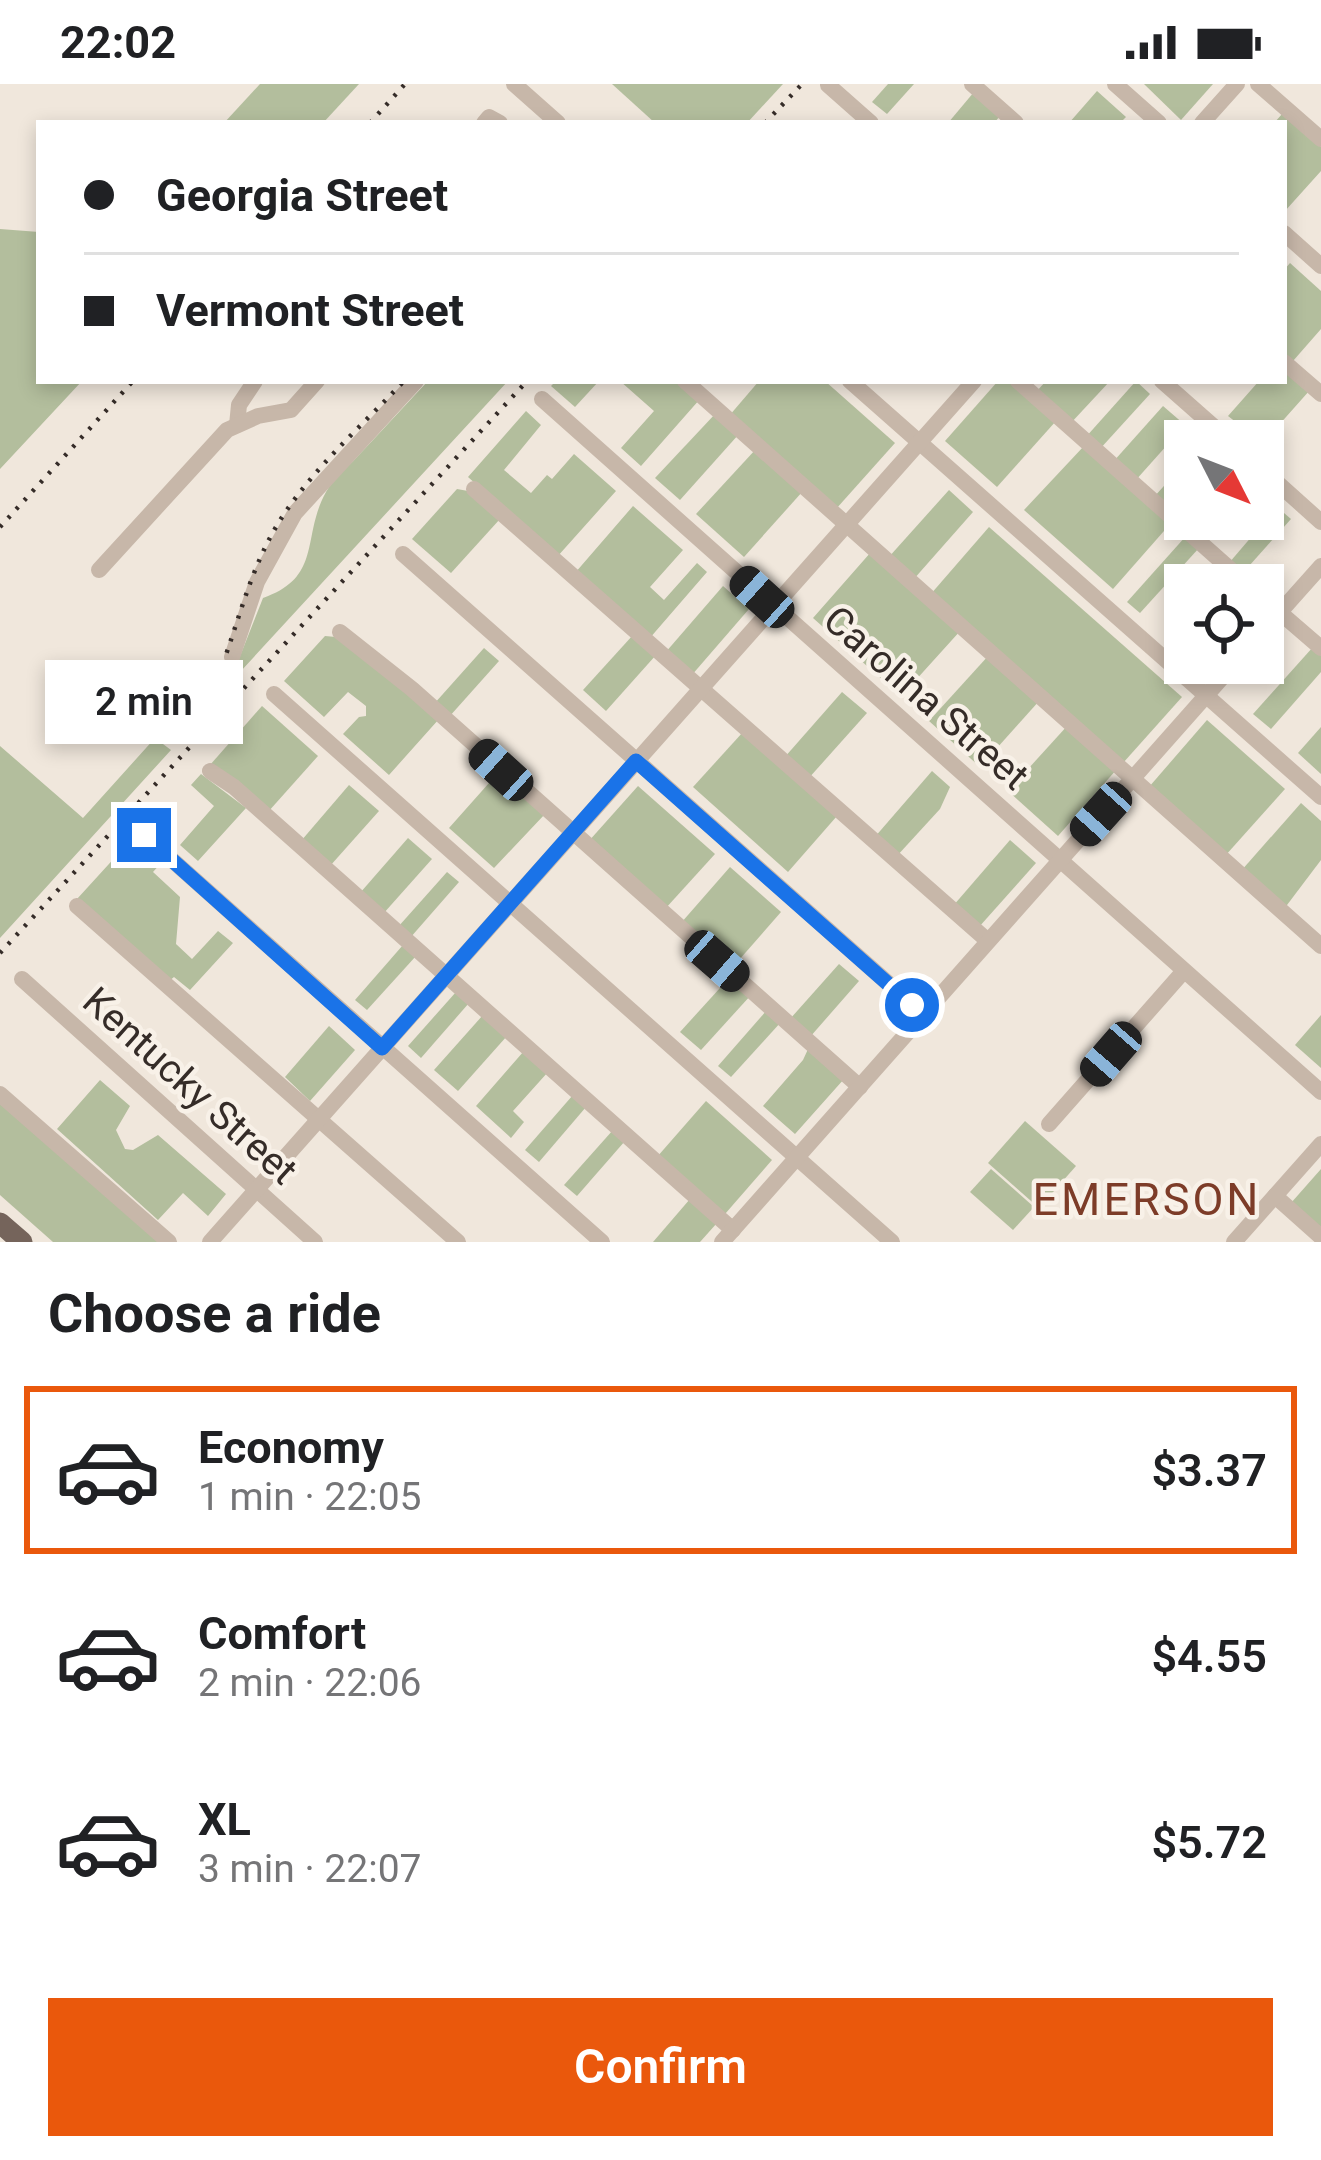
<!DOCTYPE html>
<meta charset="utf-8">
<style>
:root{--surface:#fff;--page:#f6f6f6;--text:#202124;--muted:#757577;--line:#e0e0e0;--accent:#ea580c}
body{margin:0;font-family:Roboto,sans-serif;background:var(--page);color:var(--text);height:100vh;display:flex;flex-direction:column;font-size:45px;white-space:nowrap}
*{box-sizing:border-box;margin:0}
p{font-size:39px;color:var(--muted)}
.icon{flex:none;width:66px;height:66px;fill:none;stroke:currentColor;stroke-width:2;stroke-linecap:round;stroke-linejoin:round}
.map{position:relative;height:1158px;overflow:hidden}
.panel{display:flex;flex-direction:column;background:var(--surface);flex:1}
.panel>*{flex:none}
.top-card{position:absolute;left:36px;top:36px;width:1251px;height:264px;border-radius:0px;box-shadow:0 6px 18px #0003;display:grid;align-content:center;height:264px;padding:0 48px;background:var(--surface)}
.needle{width:78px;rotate:132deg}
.controls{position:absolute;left:1164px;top:336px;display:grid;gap:24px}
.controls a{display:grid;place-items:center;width:120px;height:120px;border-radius:0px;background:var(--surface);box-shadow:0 6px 18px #0003;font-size:60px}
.end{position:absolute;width:54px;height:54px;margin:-27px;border:15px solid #1a73e8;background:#fff;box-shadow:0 0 0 6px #fff}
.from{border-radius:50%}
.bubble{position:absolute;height:84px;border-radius:0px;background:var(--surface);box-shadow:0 6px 18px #0003;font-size:39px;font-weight:600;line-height:84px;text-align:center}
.car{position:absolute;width:36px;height:72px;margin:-36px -18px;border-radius:15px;box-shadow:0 0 9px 3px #0007;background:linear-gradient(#222 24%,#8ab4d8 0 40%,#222 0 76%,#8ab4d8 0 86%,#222 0)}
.top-card b{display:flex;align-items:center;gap:42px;height:114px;font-size:45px}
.top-card b+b{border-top:3px solid var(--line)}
.top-card i{width:30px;height:30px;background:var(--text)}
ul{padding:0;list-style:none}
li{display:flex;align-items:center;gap:36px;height:168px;margin:0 24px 18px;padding:0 24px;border:6px solid transparent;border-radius:0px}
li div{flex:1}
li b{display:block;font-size:45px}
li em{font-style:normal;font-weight:600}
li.selected{border-color:var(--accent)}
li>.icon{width:108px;height:108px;stroke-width:1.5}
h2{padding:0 48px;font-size:54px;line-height:144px}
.action{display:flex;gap:24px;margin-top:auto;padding:24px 48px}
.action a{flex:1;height:138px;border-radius:0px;background:var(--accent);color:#fff;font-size:48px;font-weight:600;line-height:138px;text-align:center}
.status{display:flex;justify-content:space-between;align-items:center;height:84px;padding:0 60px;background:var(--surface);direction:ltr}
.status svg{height:33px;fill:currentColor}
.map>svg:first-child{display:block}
</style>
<div class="status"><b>22:02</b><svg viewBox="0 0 49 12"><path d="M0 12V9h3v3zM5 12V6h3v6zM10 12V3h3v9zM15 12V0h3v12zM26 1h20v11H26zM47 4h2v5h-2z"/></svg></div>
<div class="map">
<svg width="1321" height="1158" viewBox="0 0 1321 1158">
<rect width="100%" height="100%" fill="#f0e7dc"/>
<g fill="#b3be9d">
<path d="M260,0H359L323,39H224Z"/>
<path d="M612,0H783L747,39H655Z"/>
<path d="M888,0H914L887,30L872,18Z"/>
<path d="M1144,0H1213L1181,36Z"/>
<path d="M1097,7L1126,33L1120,39H1069Z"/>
<path d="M974,8L1000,32L994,39H948Z"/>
<path d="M1283,29L1321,63V87L1285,127L1284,39H1274Z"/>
<path d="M0,145L39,148V297H82L0,385Z"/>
<path d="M1290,179L1321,207V245L1293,277L1284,269V186Z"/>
<path d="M1284,282L1310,306L1263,359L1228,332L1259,297H1284Z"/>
<path d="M428,297H508L229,600L263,514C323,493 301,453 326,408C333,395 347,384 357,373C381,348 404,322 428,297Z"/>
<path d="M556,297H599L575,323L551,302Z"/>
<path d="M620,297H680L700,315L641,382L621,364L654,327Z"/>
<path d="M759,297H825L895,359L836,425L729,332Z"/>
<path d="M998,297H1015L1056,337L997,403L945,357Z"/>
<path d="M1046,297H1110L1070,340L1036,308Z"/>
<path d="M1136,297L1150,310L1099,366L1085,354Z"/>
<path d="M1163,322L1185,341L1135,397L1113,378Z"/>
<path d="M526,327L541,341L504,386L531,409L547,391L552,395L574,370L616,407L557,473L468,393Z"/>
<path d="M716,329L739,350L680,416L655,394Z"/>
<path d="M1084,362L1171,439L1113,505L1024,426Z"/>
<path d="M756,365L803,407L744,473L696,430Z"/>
<path d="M1181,383L1185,387V435H1195L1188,443L1154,413Z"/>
<path d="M457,405L468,407L500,435L451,489L412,455Z"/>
<path d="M949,406L973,428L913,496L888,474Z"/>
<path d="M633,422L683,466L650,503L664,516L697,479L707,488L649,555L575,489Z"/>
<path d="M1277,423L1291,435L1241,491L1229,479Z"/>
<path d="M989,443L1182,613L1123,679L930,511Z"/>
<path d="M1186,452L1199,464L1140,529L1127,518Z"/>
<path d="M871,468L961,546L914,598L906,592L894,606L813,534Z"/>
<path d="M723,502L749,525L691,592L665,569Z"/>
<path d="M633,551L656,571L606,627L583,606Z"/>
<path d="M325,552L336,553L439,635L389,691L343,650L359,633L366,632V622L348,608L324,633L284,597Z"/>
<path d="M1313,563L1321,569V588L1271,645L1253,630Z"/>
<path d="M484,564L499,577L449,633L434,620Z"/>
<path d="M989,571L1040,616L980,683L929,637Z"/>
<path d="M842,608L867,629L808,695L784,674Z"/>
<path d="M262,622L318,672L268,728L210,681Z"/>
<path d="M1207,636L1285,705L1225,772L1149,703Z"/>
<path d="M1068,641L1117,685L1058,752L1008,707Z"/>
<path d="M1321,643V690L1298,669Z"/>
<path d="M743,648L837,732L788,788L693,703Z"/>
<path d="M155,654L171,666L0,854V662L83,734Z"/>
<path d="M932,687L950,703L940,725L896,773L874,754Z"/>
<path d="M201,690L246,724L198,777L180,761L214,722L191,701Z"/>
<path d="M503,693L545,730L494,784L449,744L489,699L494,702Z"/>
<path d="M349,701L379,727L330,782L301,757Z"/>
<path d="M638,702L715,770L665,825L588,758Z"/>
<path d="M1301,719L1321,737V776L1284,825L1241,787Z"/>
<path d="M408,754L432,775L383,830L360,809Z"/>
<path d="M1010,756L1036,779L979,843L953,822Z"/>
<path d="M140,757L162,778L153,788L180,813L176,860L192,875L218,847L233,859L190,906L174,893L169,897L77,815L129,758Z"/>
<path d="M730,783L781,828L732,884L681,839Z"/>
<path d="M447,788L459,798L410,854L398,843Z"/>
<path d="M403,861L416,872L367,926L355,916Z"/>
<path d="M839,880L859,897L810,953L790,935Z"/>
<path d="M730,893L751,911L701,966L680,948Z"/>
<path d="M456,908L469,919L421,974L408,962Z"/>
<path d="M767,926L781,938L731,993L718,982Z"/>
<path d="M483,931L507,952L458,1007L434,986Z"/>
<path d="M1321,931V984L1295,961Z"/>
<path d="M329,942L355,966L310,1017L285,993Z"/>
<path d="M809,963L844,995L795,1050L763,1022L803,976Z"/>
<path d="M524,967L548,988L513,1027L524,1038L511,1054L476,1022Z"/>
<path d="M100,996L130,1022L116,1046L125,1065L133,1066L158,1051L226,1110L208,1132L183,1109L158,1136L57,1045Z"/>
<path d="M573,1011L586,1023L539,1078L525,1066Z"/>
<path d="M0,1016L161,1158H53L0,1111Z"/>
<path d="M706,1017L772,1076L725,1130L657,1073Z"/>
<path d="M1025,1037L1076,1082L1039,1124L988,1079Z"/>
<path d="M613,1046L625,1057L577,1112L564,1101Z"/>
<path d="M991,1085L1034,1123L1013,1146L970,1108Z"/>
<path d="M1321,1085V1147L1291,1119Z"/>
<path d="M690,1115L717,1139L700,1158H653Z"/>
</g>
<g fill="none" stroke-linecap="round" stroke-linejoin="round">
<g stroke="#c7b7a9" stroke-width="16">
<path d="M514,0L558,39"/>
<path d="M972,0L1016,39"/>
<path d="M1115,0L1159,39"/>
<path d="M1258,0L1321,55"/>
<path d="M828,1L871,39"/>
<path d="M484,39L489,33L500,39"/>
<path d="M1202,39L1237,0"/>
<path d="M1284,149L1321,182"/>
<path d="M1284,278L1321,310"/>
<path d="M685,297L1321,862"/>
<path d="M850,297L1321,713"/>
<path d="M1018,297L1248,501"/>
<path d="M1162,297L1230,357"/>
<path d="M542,315L1321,1008"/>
<path d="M237,341L239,321L255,297"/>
<path d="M1263,386L1321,438"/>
<path d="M474,405L988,857"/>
<path d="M403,470L924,931"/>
<path d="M99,486L227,346L258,332L291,326L317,297"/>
<path d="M1263,514L1321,564"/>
<path d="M1263,547L1321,482"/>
<path d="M340,548L412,605L860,1003"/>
<path d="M232,573L257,498L295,429L416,297"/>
<path d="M274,610L892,1158"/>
<path d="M210,687L234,703L733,1146"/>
<path d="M144,751L602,1158"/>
<path d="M77,822L458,1158"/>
<path d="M22,895L315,1158"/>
<path d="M0,1010L169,1158"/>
<path d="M1049,1040L1183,888"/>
<path d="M1275,1112L1321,1153"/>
<path d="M210,1158L974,297"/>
<path d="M722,1158L1235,579"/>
<path d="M1234,1158L1321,1060"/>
</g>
<path stroke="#75645b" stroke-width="21" d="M0,1139L22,1158"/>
<g stroke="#352c28" stroke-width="4.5" stroke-dasharray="3 9" stroke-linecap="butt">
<path d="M370,39L405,0"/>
<path d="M765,39L802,0"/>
<path d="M0,443L133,297"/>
<path d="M192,645C230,585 238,512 272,450C304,392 359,345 404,297"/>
<path d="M0,869L527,297"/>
</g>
</g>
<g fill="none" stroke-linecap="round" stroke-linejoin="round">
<path stroke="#1a73e8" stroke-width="15" d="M144,751L382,964L636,677L912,921"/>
</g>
<g text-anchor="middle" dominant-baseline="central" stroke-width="9" stroke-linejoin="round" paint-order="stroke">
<g font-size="39" fill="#352c28" stroke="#f8f1e8">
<text transform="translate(926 614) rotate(41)">Carolina Street</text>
<text transform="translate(190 1002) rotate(42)">Kentucky Street</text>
</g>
<g font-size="45" letter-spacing="3" fill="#7d3c28" stroke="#f8f1e8">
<text x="1147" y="1115">EMERSON</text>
</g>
</g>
</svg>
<div class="controls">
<a><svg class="needle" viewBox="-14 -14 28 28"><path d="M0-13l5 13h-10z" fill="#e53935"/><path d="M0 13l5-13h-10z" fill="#757577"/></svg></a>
<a><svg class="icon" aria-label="locate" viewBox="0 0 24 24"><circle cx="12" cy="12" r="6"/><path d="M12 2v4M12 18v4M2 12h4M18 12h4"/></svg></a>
</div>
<i class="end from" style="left:912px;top:921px"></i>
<i class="end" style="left:144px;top:751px"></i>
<div class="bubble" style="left:45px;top:576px;width:198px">2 min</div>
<i class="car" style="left:762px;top:513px;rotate:312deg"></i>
<i class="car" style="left:501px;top:686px;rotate:312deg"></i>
<i class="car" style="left:1101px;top:730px;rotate:222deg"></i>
<i class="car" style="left:717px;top:877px;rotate:131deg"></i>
<i class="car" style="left:1111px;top:970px;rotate:221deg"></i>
<div class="top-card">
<b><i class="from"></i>Georgia Street</b>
<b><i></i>Vermont Street</b>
</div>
</div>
<section class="panel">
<h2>Choose a ride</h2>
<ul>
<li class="selected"><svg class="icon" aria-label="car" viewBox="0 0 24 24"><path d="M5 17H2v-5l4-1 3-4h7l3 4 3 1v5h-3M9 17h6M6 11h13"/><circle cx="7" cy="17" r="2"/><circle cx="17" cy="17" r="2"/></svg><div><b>Economy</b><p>1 min · 22:05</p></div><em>$3.37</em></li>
<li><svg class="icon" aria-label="car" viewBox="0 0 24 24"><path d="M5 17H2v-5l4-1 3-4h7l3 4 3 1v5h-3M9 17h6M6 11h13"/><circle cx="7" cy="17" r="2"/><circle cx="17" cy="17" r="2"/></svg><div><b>Comfort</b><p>2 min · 22:06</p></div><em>$4.55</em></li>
<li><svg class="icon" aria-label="car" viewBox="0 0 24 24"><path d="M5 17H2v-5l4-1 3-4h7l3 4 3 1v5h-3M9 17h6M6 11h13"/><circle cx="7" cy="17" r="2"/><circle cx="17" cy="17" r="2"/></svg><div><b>XL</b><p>3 min · 22:07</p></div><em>$5.72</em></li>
</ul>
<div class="action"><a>Confirm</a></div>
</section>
